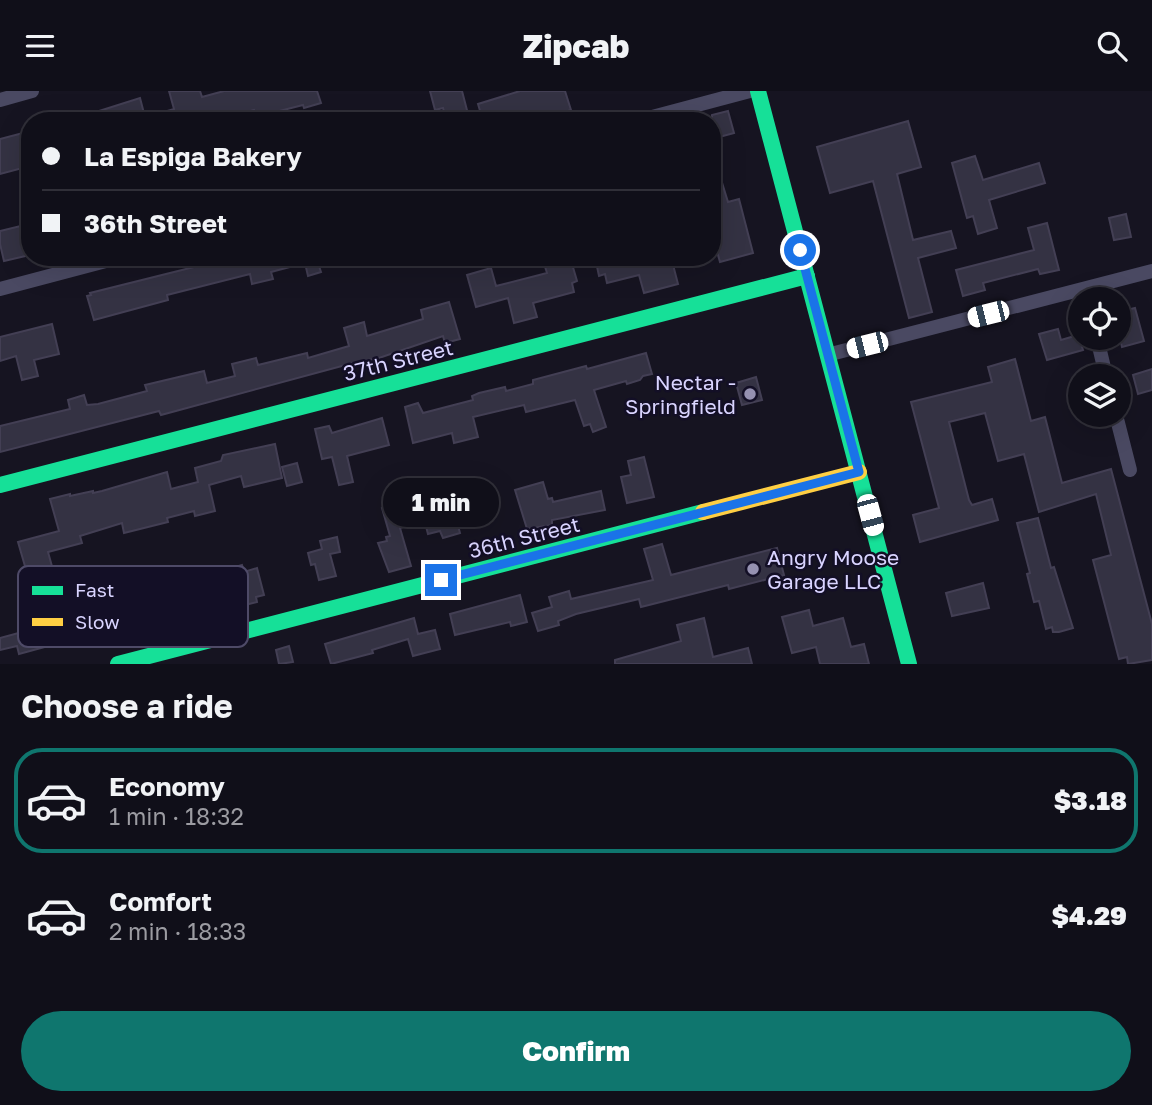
<!DOCTYPE html>
<meta charset="utf-8">
<style>
:root{--surface:#100f19;--page:#191822;--text:#f1f3f6;--muted:#9c9ca2;--line:#302f38;--accent:#0f766e}
body{margin:0;font-family:"Golos Text",sans-serif;background:var(--page);color:var(--text);height:100vh;display:flex;flex-direction:column;font-size:26px;white-space:nowrap}
*{box-sizing:border-box;margin:0}
p{font-size:23px;color:var(--muted)}
.icon{flex:none;width:38px;height:38px;fill:none;stroke:currentColor;stroke-width:2;stroke-linecap:round;stroke-linejoin:round}
.map{position:relative;height:573px;overflow:hidden}
.panel{display:flex;flex-direction:column;background:var(--surface);flex:1}
.panel>*{flex:none}
.top-card{position:absolute;left:21px;top:21px;width:700px;height:154px;border-radius:28px;box-shadow:0 7px 28px #0002,0 0 0 2px var(--line);display:grid;align-content:center;height:154px;padding:0 21px;background:var(--surface)}
.fabs{position:absolute;left:1068px;top:196px;display:grid;gap:14px}
.fabs a{display:grid;place-items:center;width:63px;height:63px;border-radius:50%;background:var(--surface);box-shadow:0 7px 28px #0002,0 0 0 2px var(--line);font-size:35px}
.end{position:absolute;width:32px;height:32px;margin:-16px;border:9px solid #1a73e8;background:#fff;box-shadow:0 0 0 4px #fff}
.from{border-radius:50%}
.bubble{position:absolute;height:49px;border-radius:24px;background:var(--surface);box-shadow:0 7px 28px #0002,0 0 0 2px var(--line);font-size:23px;font-weight:800;line-height:49px;text-align:center}
.car{position:absolute;width:21px;height:42px;margin:-21px -10px;border-radius:9px;box-shadow:0 0 5px 2px #0007;background:linear-gradient(#fff 24%,#345 0 40%,#fff 0 76%,#345 0 86%,#fff 0)}
.top-card b{display:flex;align-items:center;gap:24px;height:66px;font-size:26px}
.top-card b+b{border-top:2px solid var(--line)}
.top-card i{width:18px;height:18px;background:var(--text)}
ul{padding:0;list-style:none}
li{display:flex;align-items:center;gap:21px;height:105px;margin:0 14px 10px;padding:0 7px;border:4px solid transparent;border-radius:28px}
li div{flex:1}
li b{display:block;font-size:26px}
li em{font-style:normal;font-weight:800}
li.current{border-color:var(--accent)}
li>.icon{width:63px;height:63px;stroke-width:1.5}
h2{padding:0 21px;font-size:32px;line-height:84px}
.primary-button{display:flex;gap:14px;margin-top:auto;padding:14px 21px}
.primary-button a{flex:1;height:80px;border-radius:42px;background:var(--accent);color:#fff;font-size:28px;font-weight:800;line-height:80px;text-align:center}
header{display:flex;justify-content:space-between;align-items:center;height:91px;padding:0 21px;background:var(--surface);font-size:32px;font-weight:800}
.map>svg:first-child{display:block}
</style>
<header><svg class="icon" aria-label="menu" viewBox="0 0 24 24"><path d="M4 6h16M4 12h16M4 18h16"/></svg>Zipcab<svg class="icon" aria-label="search" viewBox="0 0 24 24"><circle cx="10" cy="10" r="6"/><path d="M15 15l6 6"/></svg></header>
<div class="map">
<svg width="1152" height="573" viewBox="0 0 1152 573">
<rect width="100%" height="100%" fill="#161421"/>
<g fill="#343243" stroke="#433f54" stroke-width="2">
<path d="M169,0H200L202,6L224,0H317L321,12L304,17L303,14L256,26L254,19L214,30H147V26L174,18Z"/>
<path d="M430,0H462L468,23L446,28L443,17L435,19Z"/>
<path d="M520,0H565L571,19L555,24L554,21L524,30H483L478,13Z"/>
<path d="M140,7L146,30H80V26Z"/>
<path d="M728,20L734,42L712,48V24Z"/>
<path d="M908,30L921,76L897,83L913,149L951,140L956,157L918,167L932,221L909,227L873,90L830,102L817,56Z"/>
<path d="M23,42L30,75L0,83V48Z"/>
<path d="M975,65L983,89L1039,72L1045,92L989,109L997,137L978,143L973,125L967,127L952,72Z"/>
<path d="M715,69L728,111L739,108L753,162L720,171L712,143V70Z"/>
<path d="M1126,123L1131,146L1114,149L1109,127Z"/>
<path d="M1047,132L1059,179L1040,183L1038,178L983,192L985,199L963,205L956,179L1034,159L1028,137Z"/>
<path d="M25,134L27,141H30V164L4,170L0,153V140Z"/>
<path d="M234,166H316L321,181L308,185L305,172L271,181L273,188L252,193L250,183L167,204L168,209L94,229L87,205L91,204L90,202Z"/>
<path d="M542,166H570L577,190L572,192L574,201L533,212L537,226L514,232L508,207L476,216L467,184L491,177L496,195L547,182Z"/>
<path d="M595,166H671L678,193L644,202L639,184L607,192L605,183L599,185Z"/>
<path d="M449,211L460,248L445,252L443,245L379,267L353,272L161,324L159,320L0,361V335L70,318L68,309L84,304L87,314L98,313L147,300L145,294L204,280L207,292L235,285L232,273L256,267L258,274L307,262L308,267L349,255L344,237L364,231L367,245L423,228L421,219Z"/>
<path d="M1135,217L1144,250L1122,256L1118,239V221Z"/>
<path d="M52,233L59,263L34,269L38,285L22,289L16,265L0,270V246Z"/>
<path d="M1058,238L1061,249L1078,244L1083,259L1047,269L1039,243Z"/>
<path d="M646,262L652,283L643,285L640,289L627,293L626,290L594,299L606,336L593,341L590,333L584,335L575,309L526,321L524,314L473,326L478,346L454,352L452,342L413,352L405,316L418,312L423,322L473,309L472,305L479,302L505,296L506,300L533,293V289L586,275L587,278Z"/>
<path d="M1015,268L1031,330L1045,326L1062,392L1111,378L1152,533V569L1128,573L1127,566L1119,568L1093,469L1111,464L1096,403L1039,421L1024,363L998,370L985,322L949,331L969,409L972,414L992,408L998,429L920,451L913,424L939,417L911,311L992,291L988,276Z"/>
<path d="M1152,278V299L1138,303L1133,284Z"/>
<path d="M756,286L762,309L742,314L736,292Z"/>
<path d="M382,327L389,354L347,365L353,391L339,394L332,366L322,368L315,338L329,335L332,342Z"/>
<path d="M275,353L282,387L244,396L241,385L209,394L215,420L195,425L194,420L167,427L168,431L124,442L122,432L80,445L82,452L48,461L53,479L43,481L46,492L31,496L18,451L59,440L50,408L70,403V405L93,400V402L102,400L167,381L171,398L198,391L195,377L221,370L223,364Z"/>
<path d="M644,366L654,406L627,412L621,386L631,384L628,370Z"/>
<path d="M297,372L302,391L287,395L282,376Z"/>
<path d="M479,391L485,414L468,419L462,396Z"/>
<path d="M543,391L548,408L552,407L553,411L601,400L605,419L552,429V434L527,438L515,399Z"/>
<path d="M409,409L415,432L400,437L411,475L389,481L378,452L387,450L386,446L390,445L382,417Z"/>
<path d="M453,416L460,442L443,447L440,440L428,443L423,424Z"/>
<path d="M1038,427L1051,477L1054,476L1073,537L1059,541H1053L1052,536L1046,538L1039,510L1034,511L1027,483L1030,482L1017,432Z"/>
<path d="M337,446L340,461L330,463L336,485L319,489L315,473L311,474L308,462L322,458L320,450Z"/>
<path d="M662,453L671,484L777,457L784,484L729,498L728,494L641,516L639,508L576,523L558,530L559,534L538,540L532,522L552,516L549,506L569,500L571,508L653,489L644,458Z"/>
<path d="M242,474L244,481L257,477L264,504L256,506L257,511L245,514L239,491L229,494L225,479Z"/>
<path d="M983,492L989,517L952,525L946,502Z"/>
<path d="M132,503L138,524L135,525L138,534L64,555L63,551L19,563L17,555L0,559V547L48,534L49,537L112,521L108,510Z"/>
<path d="M520,504L527,531L511,535L510,531L455,544L450,523Z"/>
<path d="M809,519L813,535L843,527L851,556L864,553L869,573H820L816,556L792,562L782,526Z"/>
<path d="M414,527L418,543L435,539L440,558L413,565L408,548L372,559L373,562L331,573L325,553Z"/>
<path d="M704,527L713,566L748,557L752,573H615V569L681,550L677,534Z"/>
<path d="M289,555L293,571L279,573L276,559Z"/>
</g>
<g fill="none" stroke-linecap="round" stroke-linejoin="round">
<g stroke="#4a4962" stroke-width="14">
<path d="M0,9L32,0"/>
<path d="M637,30L750,0"/>
<path d="M0,198L121,166"/>
<path d="M1097,247L1106,285"/>
<path d="M827,264L1152,180"/>
<path d="M1116,324L1130,379"/>
</g>
<g stroke="#16e098" stroke-width="16">
<path d="M758,0L909,573"/>
<path d="M0,394L807,185"/>
<path d="M118,573L703,421"/>
</g>
<path stroke="#ffcf43" stroke-width="16" d="M703,421L859,381"/>
</g>
<g fill="none" stroke-linecap="round" stroke-linejoin="round">
<path stroke="#1a73e8" stroke-width="9" d="M441,489L859,381L800,159"/>
</g>
<g fill="#9591b1" stroke="#130f26" stroke-width="2.5">
<circle cx="750" cy="303" r="7"/>
<circle cx="753" cy="478" r="7"/>
</g>
<g text-anchor="middle" dominant-baseline="central" stroke-width="5" stroke-linejoin="round" paint-order="stroke">
<g font-size="21" fill="#d9d4ff" stroke="#130f26">
<text transform="translate(398 269) rotate(-14)">37th Street</text>
<text transform="translate(524 446) rotate(-14)">36th Street</text>
</g>
<g font-size="21" fill="#d9d4ff" stroke="#130f26" text-anchor="end">
<text x="736" y="291">Nectar -<tspan x="736" dy="24">Springfield</tspan></text>
<text x="767" y="466" text-anchor="start">Angry Moose<tspan x="767" dy="24">Garage LLC</tspan></text>
</g>
</g>
<rect x="18" y="475" width="230" height="81" rx="10" fill="#130f26" stroke="#4e4a67" stroke-width="2"/>
<rect x="32" y="495" width="31" height="9" fill="#16e098"/>
<rect x="32" y="527" width="31" height="8" fill="#ffcf43"/>
<g font-size="19" fill="#d9d4ff">
<text x="75" y="506">Fast</text>
<text x="75" y="538">Slow</text>
</g>
</svg>
<div class="fabs">
<a><svg class="icon" aria-label="locate" viewBox="0 0 24 24"><circle cx="12" cy="12" r="6"/><path d="M12 2v4M12 18v4M2 12h4M18 12h4"/></svg></a>
<a><svg class="icon" aria-label="layers" viewBox="0 0 24 24"><path d="M12 4l9 5-9 5-9-5zM3 14l9 5 9-5"/></svg></a>
</div>
<i class="end from" style="left:800px;top:159px"></i>
<i class="end" style="left:441px;top:489px"></i>
<div class="bubble" style="left:383px;top:387px;width:116px">1 min</div>
<i class="car" style="left:988px;top:223px;rotate:256deg"></i>
<i class="car" style="left:867px;top:254px;rotate:256deg"></i>
<i class="car" style="left:870px;top:424px;rotate:165deg"></i>
<div class="top-card">
<b><i class="from"></i>La Espiga Bakery</b>
<b><i></i>36th Street</b>
</div>
</div>
<section class="panel">
<h2>Choose a ride</h2>
<ul>
<li class="current"><svg class="icon" aria-label="car" viewBox="0 0 24 24"><path d="M5 17H2v-5l4-1 3-4h7l3 4 3 1v5h-3M9 17h6M6 11h13"/><circle cx="7" cy="17" r="2"/><circle cx="17" cy="17" r="2"/></svg><div><b>Economy</b><p>1 min · 18:32</p></div><em>$3.18</em></li>
<li><svg class="icon" aria-label="car" viewBox="0 0 24 24"><path d="M5 17H2v-5l4-1 3-4h7l3 4 3 1v5h-3M9 17h6M6 11h13"/><circle cx="7" cy="17" r="2"/><circle cx="17" cy="17" r="2"/></svg><div><b>Comfort</b><p>2 min · 18:33</p></div><em>$4.29</em></li>
</ul>
<div class="primary-button"><a>Confirm</a></div>
</section>
